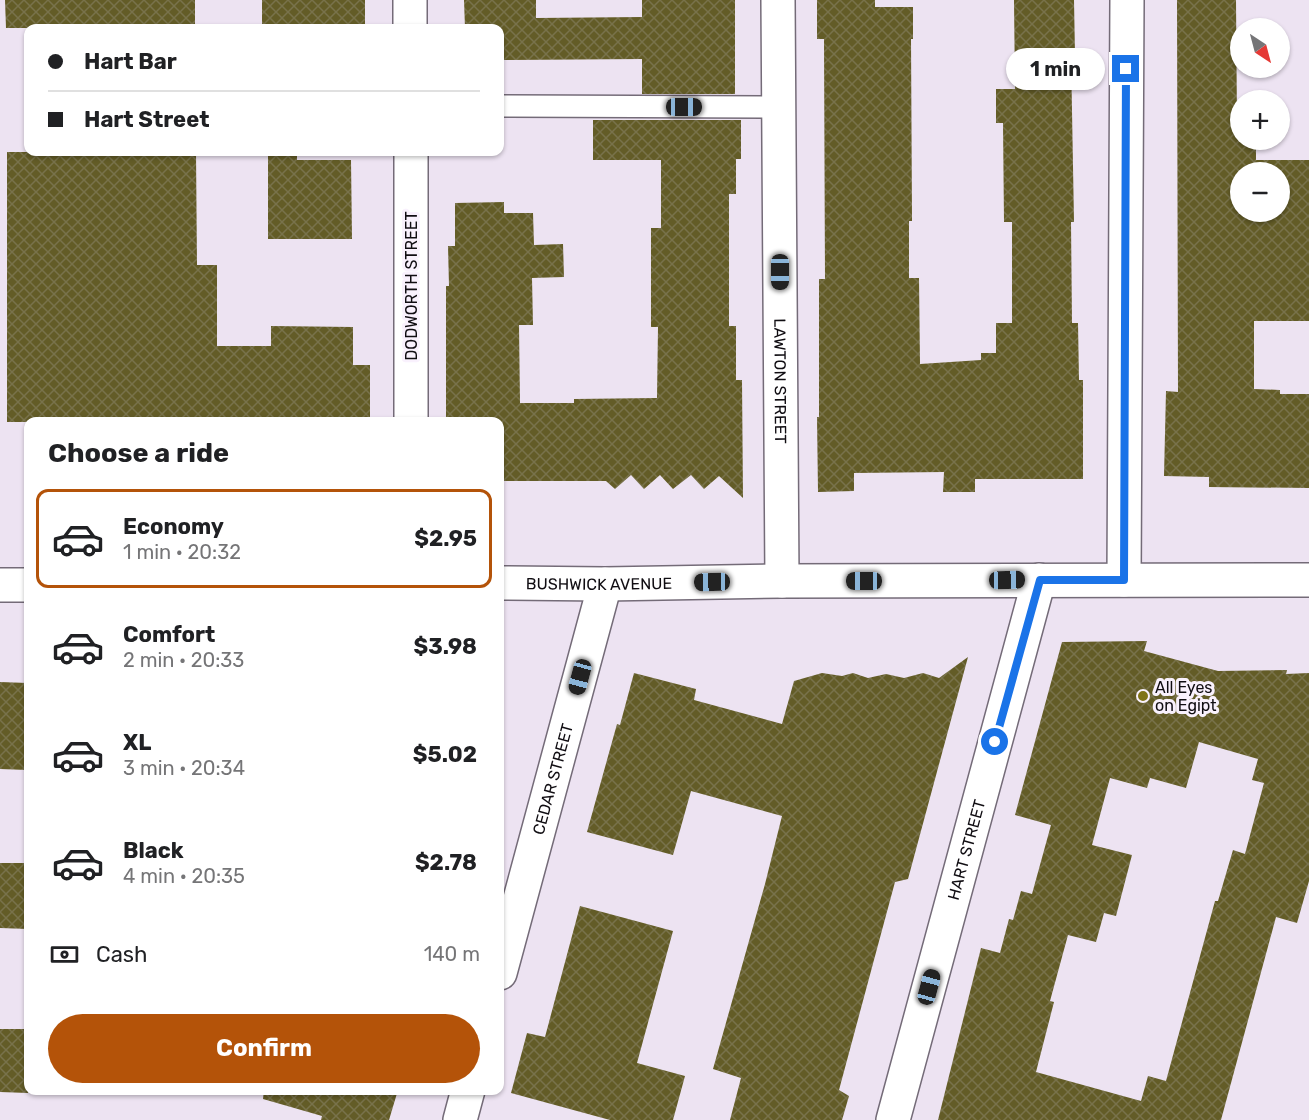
<!DOCTYPE html>
<meta charset="utf-8">
<style>
:root{--surface:#fff;--page:#f2f2f2;--text:#202124;--muted:#757577;--line:#e0e0e0;--accent:#b45309}
body{margin:0;font-family:Rubik,sans-serif;background:var(--page);color:var(--text);height:100vh;display:flex;flex-direction:column;font-size:22px;white-space:nowrap}
*{box-sizing:border-box;margin:0}
p{font-size:20px;color:var(--muted)}
.icon{flex:none;width:33px;height:33px;fill:none;stroke:currentColor;stroke-width:2;stroke-linecap:round;stroke-linejoin:round}
.map{position:relative;flex:1;overflow:hidden}
.sheet{position:absolute;left:24px;top:417px;width:480px;height:678px;display:flex;flex-direction:column;background:var(--surface);border-radius:12px;box-shadow:0 2px 4px #0004}
.sheet>*{flex:none}
.banner{position:absolute;left:24px;top:24px;width:480px;height:132px;border-radius:12px;box-shadow:0 2px 4px #0004;display:grid;align-content:center;height:132px;padding:0 24px;background:var(--surface)}
.needle{width:39px;rotate:144deg}
.buttons{position:absolute;left:1230px;top:18px;display:grid;gap:12px}
.buttons a{display:grid;place-items:center;width:60px;height:60px;border-radius:50%;background:var(--surface);box-shadow:0 2px 4px #0004;font-size:30px}
.end{position:absolute;width:27px;height:27px;margin:-14px;border:8px solid #1a73e8;background:#fff;box-shadow:0 0 0 3px #fff}
.from{border-radius:50%}
.bubble{position:absolute;height:42px;border-radius:21px;background:var(--surface);box-shadow:0 2px 4px #0004;font-size:20px;font-weight:700;line-height:42px;text-align:center}
.car{position:absolute;width:18px;height:36px;margin:-18px -9px;border-radius:8px;box-shadow:0 0 4px 2px #0007;background:linear-gradient(#222 24%,#8ab4d8 0 40%,#222 0 76%,#8ab4d8 0 86%,#222 0)}
.banner b{display:flex;align-items:center;gap:21px;height:57px;font-size:22px}
.banner b+b{border-top:2px solid var(--line)}
.banner i{width:15px;height:15px;background:var(--text)}
ul{padding:0;list-style:none}
li{display:flex;align-items:center;gap:18px;height:99px;margin:0 12px 9px;padding:0 12px;border:3px solid transparent;border-radius:12px}
li div{flex:1}
li b{display:block;font-size:22px}
li em{font-style:normal;font-weight:700}
li.current{border-color:var(--accent)}
li>.icon{width:54px;height:54px;stroke-width:1.5}
h2{padding:0 24px;font-size:27px;line-height:72px}
.pay{display:flex;align-items:center;gap:15px;height:66px;padding:0 24px;font-size:22px}
.pay p{margin-inline-start:auto}
.button{display:flex;gap:12px;margin-top:auto;padding:12px 24px}
.button a{flex:1;height:69px;border-radius:36px;background:var(--accent);color:#fff;font-size:24px;font-weight:700;line-height:69px;text-align:center}
.map>svg:first-child{display:block}
</style>
<div class="map">
<svg width="1309" height="1120" viewBox="0 0 1309 1120">
<defs>
<pattern id="building-cross-hatch" width="8" height="8" patternUnits="userSpaceOnUse" patternTransform="scale(1.5)"><rect width="8" height="8" fill="#635c27"/><path d="M0 0l8 8M0 8l8-8" fill="none" stroke="#78724b"/></pattern>
</defs>
<rect width="100%" height="100%" fill="#ede3f2"/>
<g fill="url(#building-cross-hatch)" fill-rule="evenodd">
<path d="M5,0H195V28H6Z"/>
<rect x="262" y="0" width="103" height="28"/>
<path d="M464,0H536V18L642,17V0H735V94H642V59L500,60V28H465Z"/>
<path d="M817,0H875V7H913V39H911L912,221H909V278H919L920,364L981,360V353H996V323H1012V222H1004L1003,123H996V89H1015L1014,0H1074L1075,55H1071L1074,222H1071L1072,323H1078L1079,380H1083V479H975V492H943L944,472L854,473V491L818,492L817,417H819V279H825L824,39H817Z"/>
<path d="M1177,0H1236L1237,123H1240V140H1256V160H1309V321H1254V389L1280,390V394H1309V488L1209,487V477L1164,476L1166,391L1178,392ZM1240,172H1280V212H1240Z"/>
<path d="M593,120H741V159H736V194H729V326H736V380H742L743,498L719,476L704,489L691,475L673,489L660,475L644,489L631,475L615,489L606,481H500V422H446V286H449L448,246H455V203L504,202V213H533L534,245L563,244L564,277L532,278L533,325H519L520,403H574V399L657,398L658,327H651V228H661V160H593Z"/>
<path d="M7,152H196L197,265H217V346H271V326L353,327V365H370V422H7Z"/>
<path d="M268,152H297V160H351L352,239H268Z"/>
<path d="M1147,641L1144,651L1218,671L1287,670L1286,674L1309,673V881L1297,923L1276,917L1221,1120H938L981,948L1000,953L1009,919L1013,920L1021,891L1032,894L1051,825L1015,815L1062,642ZM1199,742L1258,759L1252,780L1264,783L1245,854L1233,850L1218,901H1215L1166,1081L1148,1076L1141,1101L1036,1072L1054,1002L1050,1001L1068,935L1096,942L1104,913L1116,916L1132,855L1092,845L1110,778L1147,788L1150,778L1186,788Z"/>
<path d="M968,657L908,879L895,882L878,945L839,1090L849,1096L842,1120H730L741,1078L713,1069L765,884L782,816L691,791L673,855L587,832L617,724L620,725L634,673L696,689L694,700L782,724L794,681L822,673L842,676L853,673L868,678L886,674L904,678L923,673L939,678Z"/>
<path d="M0,682L28,683L27,770L0,769Z"/>
<path d="M0,863H28V929L0,928Z"/>
<path d="M580,906L673,931L637,1063L685,1076L673,1120H610L511,1093L527,1033L545,1037Z"/>
<path d="M0,1029H28V1093L0,1092Z"/>
<path d="M264,1090H398L389,1120H321L322,1116L263,1099Z"/>
</g>
<g fill="none" stroke-linecap="round" stroke-linejoin="round">
<g stroke="#746b78" stroke-width="24">
<path id="lane" d="M500,106L779,107"/>
</g>
<g stroke="#746b78" stroke-width="36">
<g id="street">
<path d="M410,0V28"/>
<path id="s1" d="M778,0L782,581"/>
<path d="M411,152V422"/>
<path d="M1124,580L1127,0"/>
<path id="s2" d="M500,973L605,584"/>
<path d="M460,1120L468,1090"/>
<path id="s3" d="M893,1120L1039,580"/>
</g>
</g>
<g stroke="#746b78" stroke-width="36">
<g id="secondary">
<path id="s4" d="M500,583L605,584L782,581L1309,580"/>
<path d="M0,585H28"/>
</g>
</g>
<use href="#lane" stroke="#fff" stroke-width="21"/>
<use href="#street" stroke="#fff" stroke-width="33"/>
<use href="#secondary" stroke="#fff" stroke-width="33"/>
</g>
<g fill="none" stroke-linecap="round" stroke-linejoin="round">
<path stroke="#1a73e8" stroke-width="8" d="M995,742L1040,580H1124L1126,69"/>
</g>
<circle fill="#7f7417" stroke="#f9f1fd" stroke-width="2" cx="1143" cy="696" r="6"/>
<g text-anchor="middle" dominant-baseline="central" stroke-width="6" stroke-linejoin="round" paint-order="stroke">
<g font-size="16" fill="#100d12" stroke="#f9f1fd">
<text transform="translate(411 286) rotate(-90)">DODWORTH STREET</text>
<text stroke="none"><textPath href="#s1" startOffset="381">LAWTON STREET</textPath></text>
<text stroke="none"><textPath href="#s4" startOffset="99">BUSHWICK AVENUE</textPath></text>
<text stroke="none"><textPath href="#s2" startOffset="201">CEDAR STREET</textPath></text>
<text stroke="none"><textPath href="#s3" startOffset="280">HART STREET</textPath></text>
</g>
<g font-size="16" fill="#100d12" stroke="#f9f1fd" text-anchor="start">
<text x="1155" y="687">All Eyes<tspan x="1155" dy="18">on Egipt</tspan></text>
</g>
</g>
</svg>
<div class="buttons">
<a><svg class="needle" viewBox="-14 -14 28 28"><path d="M0-13l5 13h-10z" fill="#e53935"/><path d="M0 13l5-13h-10z" fill="#757577"/></svg></a>
<a>+</a>
<a>−</a>
</div>
<i class="end from" style="left:995px;top:742px"></i>
<i class="end" style="left:1126px;top:69px"></i>
<div class="bubble" style="left:1006px;top:48px;width:99px">1 min</div>
<i class="car" style="left:684px;top:107px;rotate:90deg"></i>
<i class="car" style="left:780px;top:272px;rotate:180deg"></i>
<i class="car" style="left:1007px;top:580px;rotate:89deg"></i>
<i class="car" style="left:864px;top:581px;rotate:270deg"></i>
<i class="car" style="left:712px;top:582px;rotate:269deg"></i>
<i class="car" style="left:580px;top:677px;rotate:195deg"></i>
<i class="car" style="left:929px;top:987px;rotate:15deg"></i>
<div class="banner">
<b><i class="from"></i>Hart Bar</b>
<b><i></i>Hart Street</b>
</div>
<section class="sheet">
<h2>Choose a ride</h2>
<ul>
<li class="current"><svg class="icon" aria-label="car" viewBox="0 0 24 24"><path d="M5 17H2v-5l4-1 3-4h7l3 4 3 1v5h-3M9 17h6M6 11h13"/><circle cx="7" cy="17" r="2"/><circle cx="17" cy="17" r="2"/></svg><div><b>Economy</b><p>1 min · 20:32</p></div><em>$2.95</em></li>
<li><svg class="icon" aria-label="car" viewBox="0 0 24 24"><path d="M5 17H2v-5l4-1 3-4h7l3 4 3 1v5h-3M9 17h6M6 11h13"/><circle cx="7" cy="17" r="2"/><circle cx="17" cy="17" r="2"/></svg><div><b>Comfort</b><p>2 min · 20:33</p></div><em>$3.98</em></li>
<li><svg class="icon" aria-label="car" viewBox="0 0 24 24"><path d="M5 17H2v-5l4-1 3-4h7l3 4 3 1v5h-3M9 17h6M6 11h13"/><circle cx="7" cy="17" r="2"/><circle cx="17" cy="17" r="2"/></svg><div><b>XL</b><p>3 min · 20:34</p></div><em>$5.02</em></li>
<li><svg class="icon" aria-label="car" viewBox="0 0 24 24"><path d="M5 17H2v-5l4-1 3-4h7l3 4 3 1v5h-3M9 17h6M6 11h13"/><circle cx="7" cy="17" r="2"/><circle cx="17" cy="17" r="2"/></svg><div><b>Black</b><p>4 min · 20:35</p></div><em>$2.78</em></li>
</ul>
<div class="pay"><svg class="icon" aria-label="cash" viewBox="0 0 24 24"><path d="M3 7h18v10H3z"/><circle cx="12" cy="12" r="2"/></svg>Cash<p>140 m</p></div>
<div class="button"><a>Confirm</a></div>
</section>
</div>
